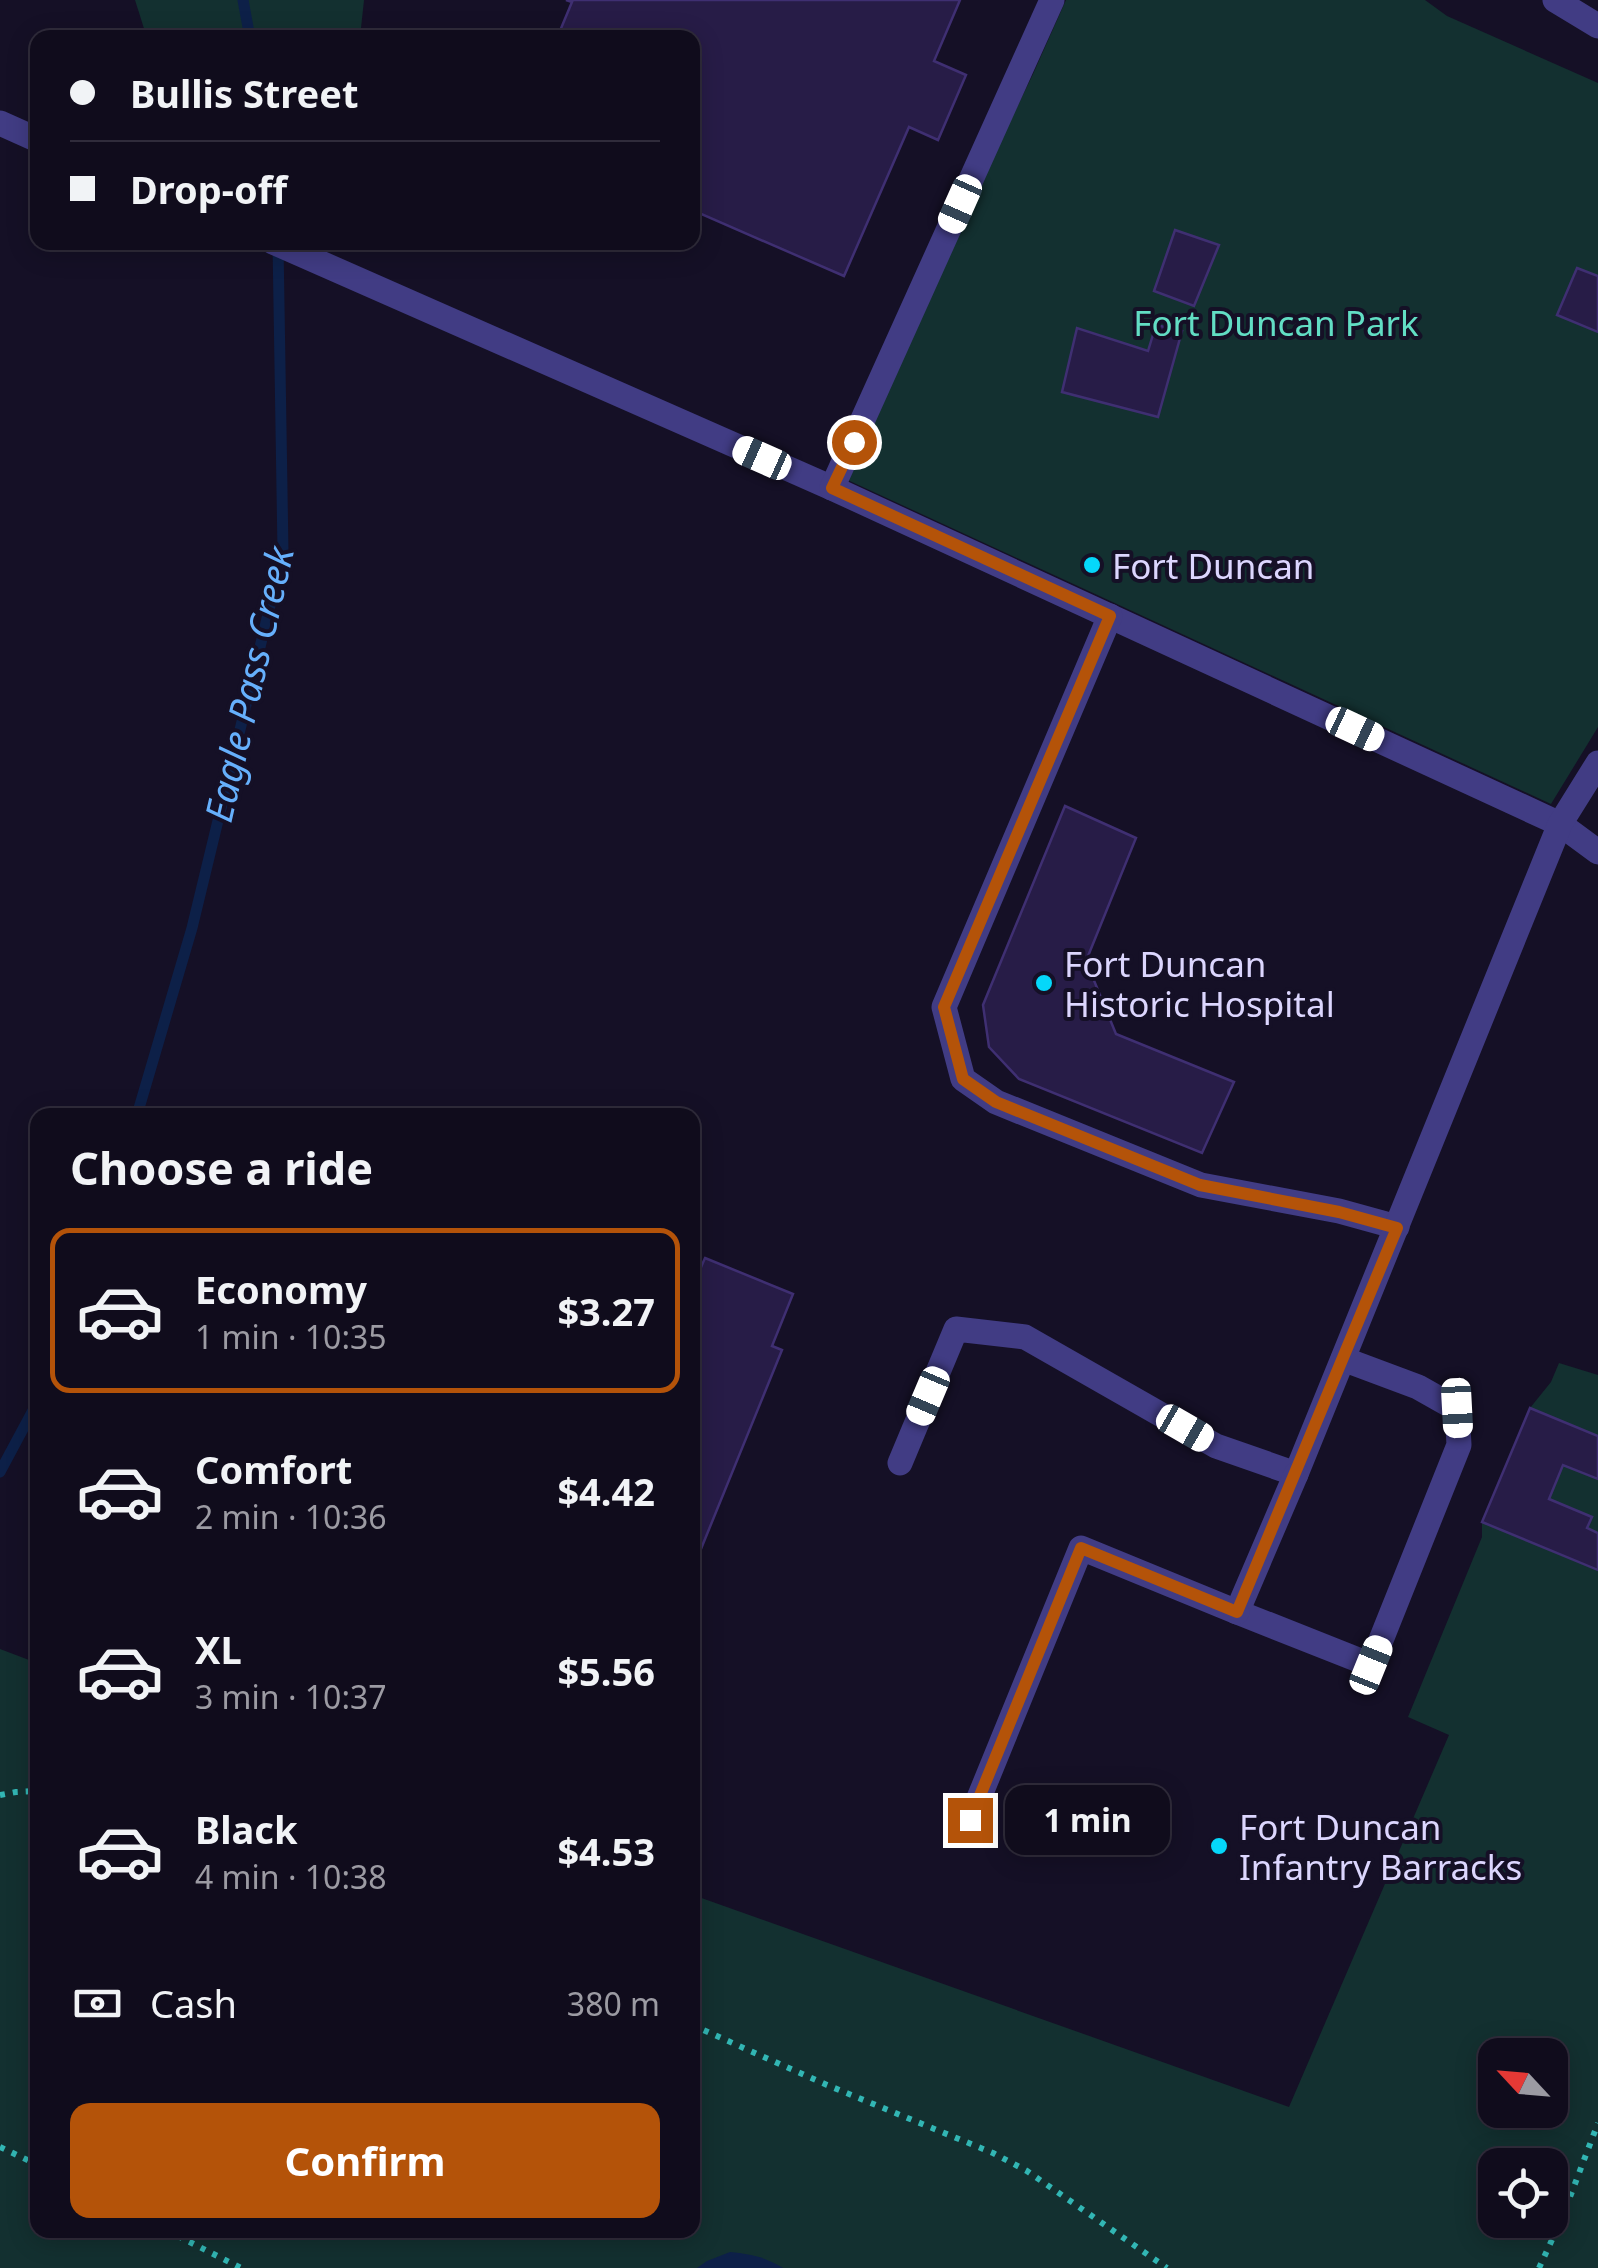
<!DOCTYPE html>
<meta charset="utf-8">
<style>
:root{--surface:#100c1c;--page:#191525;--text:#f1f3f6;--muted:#9c9ba3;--line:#302c3b;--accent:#b45309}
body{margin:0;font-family:"Noto Sans",sans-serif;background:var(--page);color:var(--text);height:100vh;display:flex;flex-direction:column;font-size:38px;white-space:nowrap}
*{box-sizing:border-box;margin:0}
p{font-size:32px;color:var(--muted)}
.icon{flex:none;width:55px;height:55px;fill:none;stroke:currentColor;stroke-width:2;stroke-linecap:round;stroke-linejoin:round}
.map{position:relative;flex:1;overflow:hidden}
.sheet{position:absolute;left:30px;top:1108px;width:670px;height:1130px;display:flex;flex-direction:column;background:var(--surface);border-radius:20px;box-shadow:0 5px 25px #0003,0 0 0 2px var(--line)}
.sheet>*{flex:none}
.banner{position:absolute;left:30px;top:30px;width:670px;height:220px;border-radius:20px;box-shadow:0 5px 25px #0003,0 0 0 2px var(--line);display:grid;align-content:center;height:220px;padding:0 40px;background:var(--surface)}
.needle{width:65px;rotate:296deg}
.buttons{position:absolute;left:1478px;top:2038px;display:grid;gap:20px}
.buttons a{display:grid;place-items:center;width:90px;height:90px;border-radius:20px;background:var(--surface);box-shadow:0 5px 25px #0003,0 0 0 2px var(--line);font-size:50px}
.end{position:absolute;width:45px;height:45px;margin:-22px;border:12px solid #b45309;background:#fff;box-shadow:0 0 0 5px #fff}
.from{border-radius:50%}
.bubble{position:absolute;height:70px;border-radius:20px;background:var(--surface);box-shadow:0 5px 25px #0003,0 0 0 2px var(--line);font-size:32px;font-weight:700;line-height:70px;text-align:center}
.car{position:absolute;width:30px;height:60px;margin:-30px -15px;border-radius:12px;box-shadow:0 0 8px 2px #0007;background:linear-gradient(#fff 24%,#345 0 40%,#fff 0 76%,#345 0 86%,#fff 0)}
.banner b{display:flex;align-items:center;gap:35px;height:95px;font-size:38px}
.banner b+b{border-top:2px solid var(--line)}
.banner i{width:25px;height:25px;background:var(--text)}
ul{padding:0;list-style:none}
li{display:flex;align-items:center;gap:30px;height:165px;margin:0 20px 15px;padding:0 20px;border:5px solid transparent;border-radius:20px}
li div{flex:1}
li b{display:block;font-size:38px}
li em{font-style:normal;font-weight:700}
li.selected{border-color:var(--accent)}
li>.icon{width:90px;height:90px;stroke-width:1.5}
h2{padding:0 40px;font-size:45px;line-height:120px}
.pay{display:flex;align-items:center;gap:25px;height:110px;padding:0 40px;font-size:38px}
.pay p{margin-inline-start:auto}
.button{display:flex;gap:20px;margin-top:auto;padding:20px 40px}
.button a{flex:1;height:115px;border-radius:20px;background:var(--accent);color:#fff;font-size:40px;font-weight:700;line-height:115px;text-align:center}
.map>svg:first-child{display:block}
</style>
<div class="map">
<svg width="1598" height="2268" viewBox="0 0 1598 2268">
<rect width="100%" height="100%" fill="#151026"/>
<g fill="#133030" fill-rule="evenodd">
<path d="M135,0H364L360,37L147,38Z"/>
<path d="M1066,0H1425L1447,16L1598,83V727L1551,804L839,476L1033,74Z"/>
<path d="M1559,1363L1598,1375V2268H0V1649L37,1663L38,2230H692L693,1895L1289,2107L1449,1735L1408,1717L1482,1537V1522L1530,1408L1551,1382ZM1495,2055H1550V2110H1495ZM1495,2165H1550V2220H1495Z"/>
</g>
<path fill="#0d2048" d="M730,2252C751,2254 765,2257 783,2268H697L707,2261Z"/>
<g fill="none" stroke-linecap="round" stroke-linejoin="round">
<g stroke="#0d2048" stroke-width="11">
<path d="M243,0L250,38"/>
<path d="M137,1115L192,928L283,552L278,243"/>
<path d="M0,1472L38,1401"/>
</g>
</g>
<g fill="#271c47" stroke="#3f2f72" stroke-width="2.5">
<path d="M566,0H960L934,61L966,75L938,140L909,127L844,276L692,210V38H557L572,2Z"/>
<path d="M1175,230L1219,245L1194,306L1154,291Z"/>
<path d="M1577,268L1598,276V332L1557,315Z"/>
<path d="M1156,325L1182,331L1158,417L1062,392L1077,328L1148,351Z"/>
<path d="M1065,806L1136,838L1086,961L1116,1034L1234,1082L1202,1153L1019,1079L989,1047L983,1005Z"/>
<path d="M705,1258L793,1294L772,1346L782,1350L692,1571V1288Z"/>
<path d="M1530,1408L1598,1436V1479L1563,1465L1549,1499L1592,1517L1587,1528L1598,1533V1570L1482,1522Z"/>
</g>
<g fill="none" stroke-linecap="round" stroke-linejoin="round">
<g stroke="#32b6b4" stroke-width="6" stroke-dasharray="5 8" stroke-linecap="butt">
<path d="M0,1795L16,1792L38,1791"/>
<path d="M692,2025L827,2085L993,2153L1027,2171L1167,2268"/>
<path d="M0,2147L38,2165"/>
<path d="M166,2230L241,2268"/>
<path d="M1539,2268L1562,2218L1598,2123"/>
</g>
<g stroke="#413c84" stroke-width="25">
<path d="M1555,0L1598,26"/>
<path d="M0,123L38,140"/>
<path d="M273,242L832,488L1560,824L1598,852"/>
<path d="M832,488L1052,0"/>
<path d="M1110,616L944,1007L963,1079L996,1102L1201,1185L1339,1211L1397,1227"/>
<path d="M900,1463L956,1329L1025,1337L1216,1446L1296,1474L1560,824L1598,763"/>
<path d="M1296,1474L1237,1612L1371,1665L1459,1445L1457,1409L1418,1387L1343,1359"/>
<path d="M970,1820L1081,1548L1237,1612"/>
</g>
</g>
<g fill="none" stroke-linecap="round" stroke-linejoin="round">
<path stroke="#b45309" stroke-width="12" d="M854,442L832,488L1110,616L944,1007L963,1079L996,1102L1200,1185L1339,1212L1397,1228L1237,1612L1081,1548L970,1820"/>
</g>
<g fill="#05d7fa" stroke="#151026" stroke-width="4">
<circle cx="1092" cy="565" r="10"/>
<circle cx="1044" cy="983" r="10"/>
<circle cx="1219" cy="1846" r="10"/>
</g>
<g text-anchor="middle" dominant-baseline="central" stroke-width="8" stroke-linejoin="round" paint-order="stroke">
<g font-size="35" fill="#62dec4" stroke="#151026">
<text x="1276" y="322">Fort Duncan Park</text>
</g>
<g font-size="35" fill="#dcd6fe" stroke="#151026" text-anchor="start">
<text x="1112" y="565">Fort Duncan</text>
<text x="1064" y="963">Fort Duncan<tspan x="1064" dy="40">Historic Hospital</tspan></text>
<text x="1239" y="1826">Fort Duncan<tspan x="1239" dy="40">Infantry Barracks</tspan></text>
</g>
<g font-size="38" font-style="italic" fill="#66b0fc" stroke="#151026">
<text transform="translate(248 684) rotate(-77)">Eagle Pass Creek</text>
</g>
</g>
</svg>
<div class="buttons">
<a><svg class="needle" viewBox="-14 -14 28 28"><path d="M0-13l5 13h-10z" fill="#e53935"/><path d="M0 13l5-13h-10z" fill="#9c9ba3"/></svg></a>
<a><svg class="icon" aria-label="locate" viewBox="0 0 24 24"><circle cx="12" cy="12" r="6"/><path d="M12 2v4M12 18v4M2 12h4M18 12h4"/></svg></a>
</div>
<i class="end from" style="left:854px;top:442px"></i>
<i class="end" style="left:970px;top:1820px"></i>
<div class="bubble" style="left:1005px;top:1785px;width:165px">1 min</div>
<i class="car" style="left:960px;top:204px;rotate:204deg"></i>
<i class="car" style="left:762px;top:458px;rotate:294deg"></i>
<i class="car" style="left:1355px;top:729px;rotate:115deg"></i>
<i class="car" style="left:928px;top:1396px;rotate:203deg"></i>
<i class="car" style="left:1457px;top:1408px;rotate:177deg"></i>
<i class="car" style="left:1185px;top:1428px;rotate:120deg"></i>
<i class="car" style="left:1371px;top:1665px;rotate:22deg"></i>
<div class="banner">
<b><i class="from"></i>Bullis Street</b>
<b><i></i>Drop-off</b>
</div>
<section class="sheet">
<h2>Choose a ride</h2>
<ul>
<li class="selected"><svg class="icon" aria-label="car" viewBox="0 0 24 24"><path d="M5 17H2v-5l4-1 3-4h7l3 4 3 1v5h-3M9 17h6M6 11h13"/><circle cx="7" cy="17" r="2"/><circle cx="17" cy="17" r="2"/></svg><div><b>Economy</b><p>1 min · 10:35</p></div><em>$3.27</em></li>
<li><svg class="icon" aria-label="car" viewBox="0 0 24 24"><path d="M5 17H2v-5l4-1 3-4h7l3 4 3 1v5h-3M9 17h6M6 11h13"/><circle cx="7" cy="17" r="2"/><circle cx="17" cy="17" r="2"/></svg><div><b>Comfort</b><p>2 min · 10:36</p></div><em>$4.42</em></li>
<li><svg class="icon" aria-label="car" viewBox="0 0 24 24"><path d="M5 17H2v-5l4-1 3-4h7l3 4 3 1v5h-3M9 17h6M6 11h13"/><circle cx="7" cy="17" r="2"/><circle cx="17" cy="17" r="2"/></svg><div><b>XL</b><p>3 min · 10:37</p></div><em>$5.56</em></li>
<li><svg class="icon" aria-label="car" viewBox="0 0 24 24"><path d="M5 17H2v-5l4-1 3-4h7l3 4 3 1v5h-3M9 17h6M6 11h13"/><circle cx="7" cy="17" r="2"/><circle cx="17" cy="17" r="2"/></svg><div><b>Black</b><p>4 min · 10:38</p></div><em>$4.53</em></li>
</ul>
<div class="pay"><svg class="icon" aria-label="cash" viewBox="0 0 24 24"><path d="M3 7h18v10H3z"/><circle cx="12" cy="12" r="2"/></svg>Cash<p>380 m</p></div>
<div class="button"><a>Confirm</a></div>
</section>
</div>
